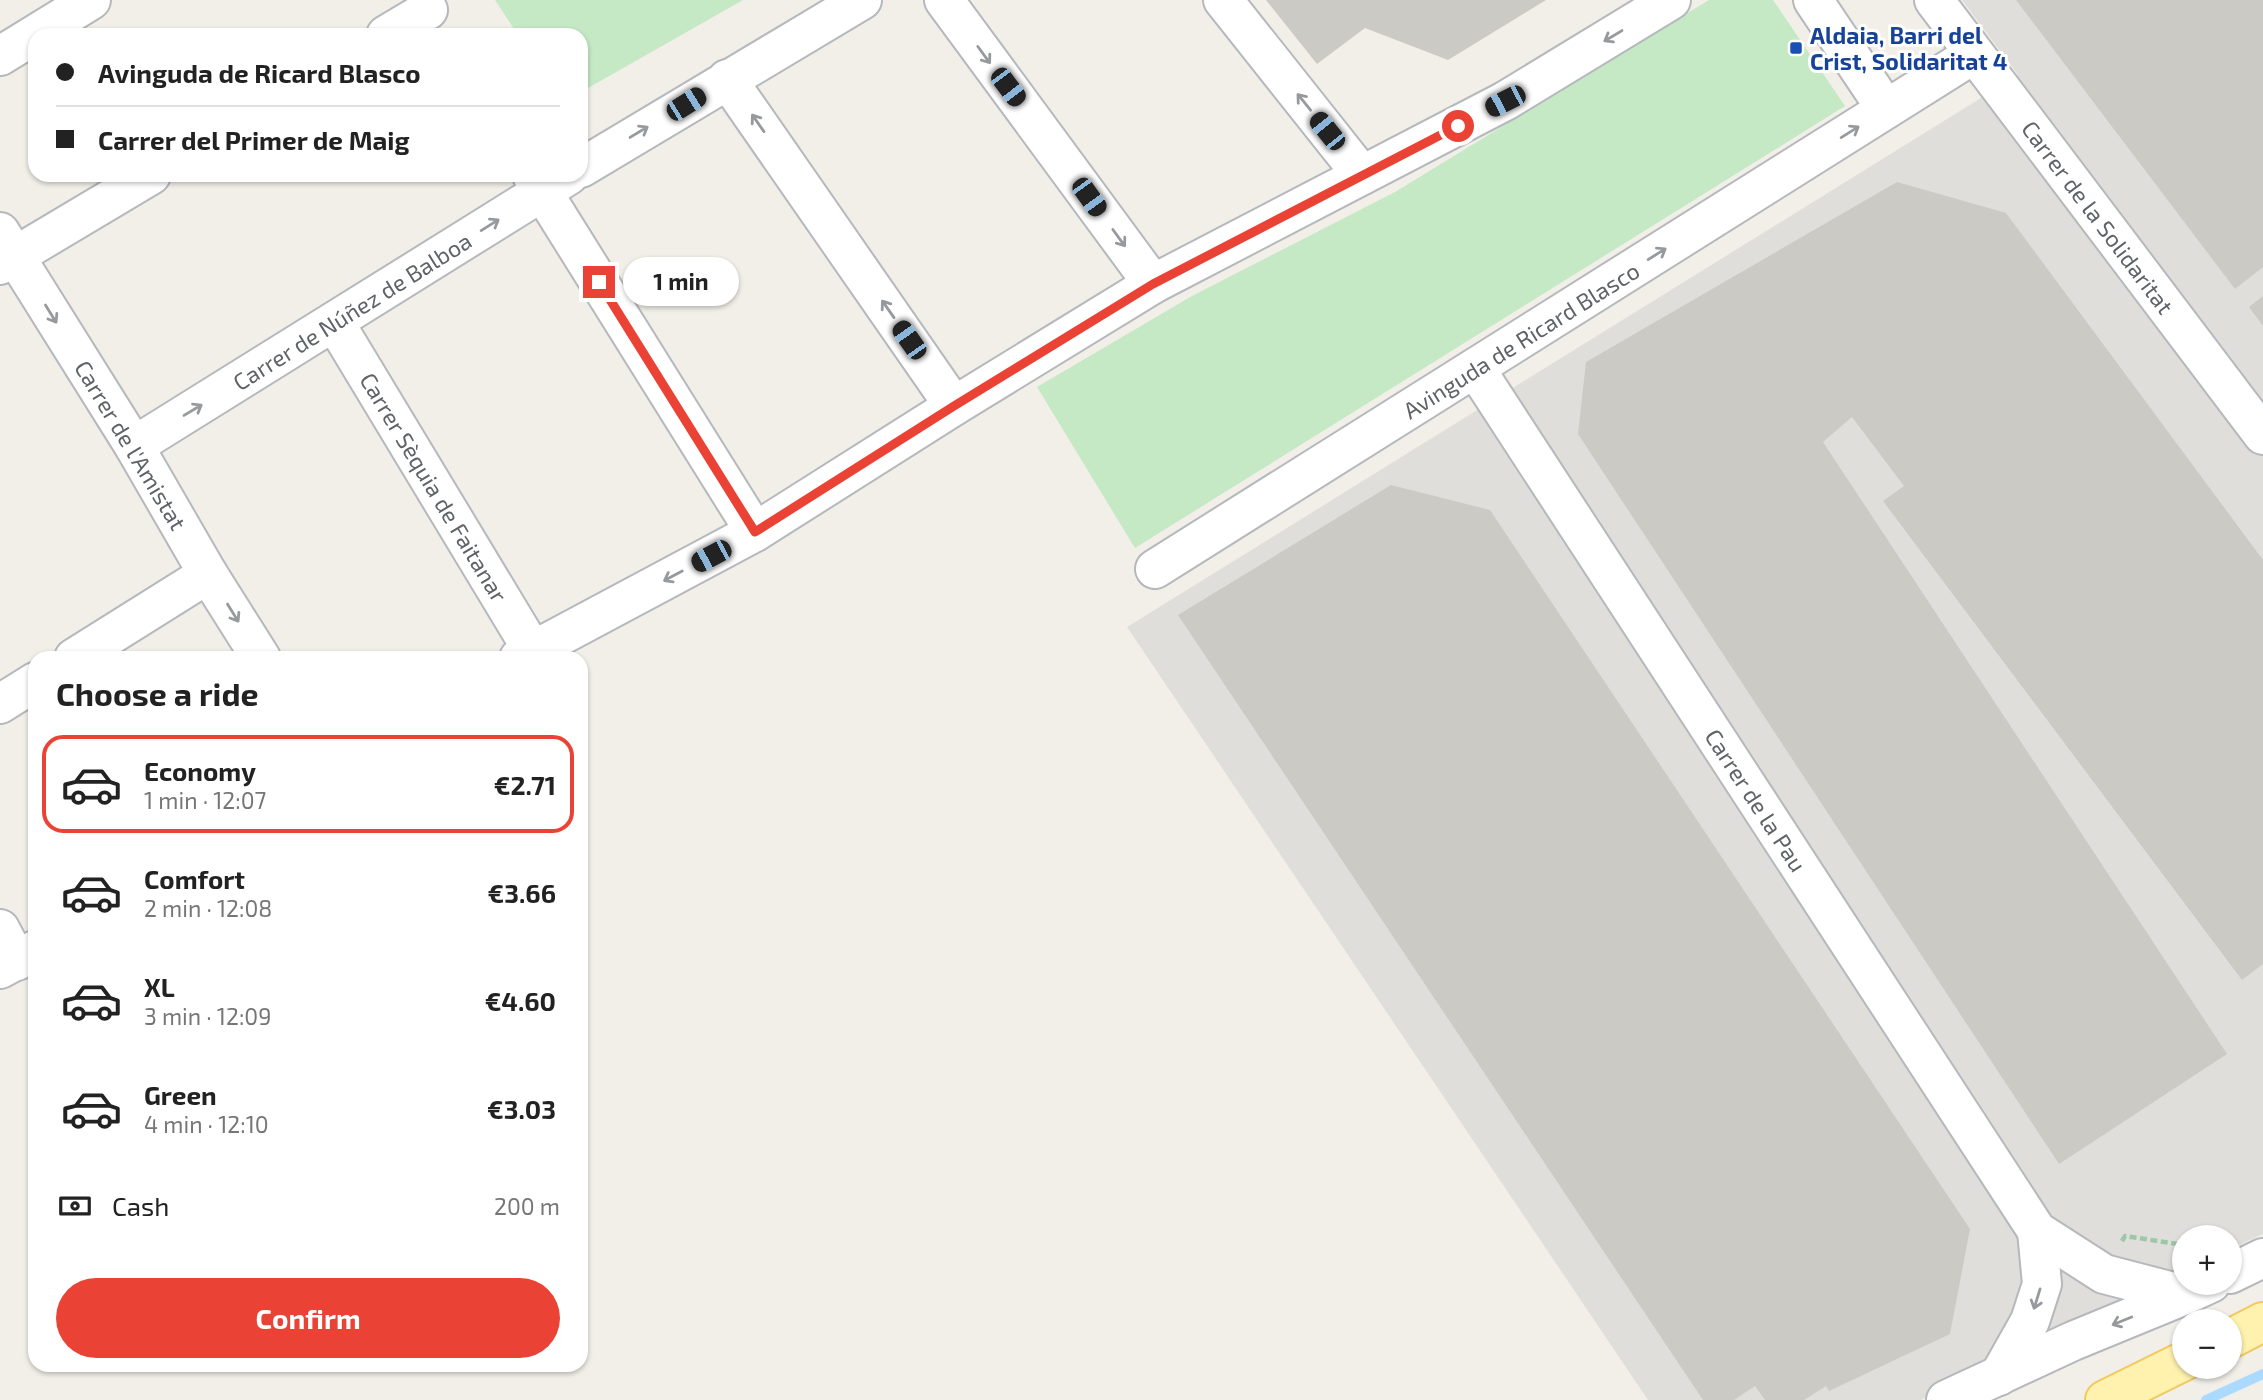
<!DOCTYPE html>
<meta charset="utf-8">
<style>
:root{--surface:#fff;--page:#f2f2f2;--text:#222;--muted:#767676;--line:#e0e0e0;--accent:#ea4335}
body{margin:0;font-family:"Exo 2",sans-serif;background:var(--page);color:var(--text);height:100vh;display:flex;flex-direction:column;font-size:26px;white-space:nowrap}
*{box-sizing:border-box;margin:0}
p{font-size:23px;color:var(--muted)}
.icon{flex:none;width:38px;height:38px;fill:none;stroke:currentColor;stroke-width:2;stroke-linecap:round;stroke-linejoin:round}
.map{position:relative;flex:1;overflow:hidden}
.side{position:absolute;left:28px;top:651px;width:560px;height:721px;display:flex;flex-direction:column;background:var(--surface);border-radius:21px;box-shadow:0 2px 5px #0004}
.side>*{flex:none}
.top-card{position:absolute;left:28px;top:28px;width:560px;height:154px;border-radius:21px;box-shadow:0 2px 5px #0004;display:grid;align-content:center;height:154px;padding:0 28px;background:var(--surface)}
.buttons{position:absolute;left:2172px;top:1225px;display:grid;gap:14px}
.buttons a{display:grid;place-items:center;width:70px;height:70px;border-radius:50%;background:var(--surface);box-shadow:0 2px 5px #0004;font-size:35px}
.end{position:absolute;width:32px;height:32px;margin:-16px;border:9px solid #ea4335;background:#fff;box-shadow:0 0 0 4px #fff}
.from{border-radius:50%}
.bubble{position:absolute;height:49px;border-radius:24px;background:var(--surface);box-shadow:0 2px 5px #0004;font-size:23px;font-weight:700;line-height:49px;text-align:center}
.car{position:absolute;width:21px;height:42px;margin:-21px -10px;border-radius:9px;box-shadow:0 0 5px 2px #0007;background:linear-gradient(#222 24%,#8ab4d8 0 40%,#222 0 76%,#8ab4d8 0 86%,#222 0)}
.top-card b{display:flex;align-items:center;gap:24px;height:66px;font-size:26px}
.top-card b+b{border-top:2px solid var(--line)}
.top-card i{width:18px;height:18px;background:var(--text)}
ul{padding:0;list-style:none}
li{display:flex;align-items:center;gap:21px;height:98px;margin:0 14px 10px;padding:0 14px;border:4px solid transparent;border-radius:21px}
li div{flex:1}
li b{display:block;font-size:26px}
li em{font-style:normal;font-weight:700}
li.current{border-color:var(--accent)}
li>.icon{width:63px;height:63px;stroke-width:1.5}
h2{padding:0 28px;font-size:32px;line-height:84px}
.pay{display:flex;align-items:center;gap:18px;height:77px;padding:0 28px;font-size:26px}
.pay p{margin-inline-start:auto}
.cta{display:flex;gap:14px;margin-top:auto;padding:14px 28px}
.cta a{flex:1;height:80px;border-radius:42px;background:var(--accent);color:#fff;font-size:28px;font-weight:700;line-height:80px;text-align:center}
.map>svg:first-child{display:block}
</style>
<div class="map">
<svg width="2263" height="1400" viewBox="0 0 2263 1400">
<rect width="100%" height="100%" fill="#f1efe8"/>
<path fill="#e0deda" d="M1962,0H2263V1234L2230,1249V1237H2184V1270L1921,1400H1648L1127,627L2018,75Z"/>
<g fill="#c5e8c5">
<path d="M495,0H743L581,92V35H518Z"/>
<path d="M1709,0H1773L1845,106L1135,548L1037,387L1192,296L1395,192Z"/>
</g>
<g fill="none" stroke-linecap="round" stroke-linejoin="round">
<path stroke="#aadaff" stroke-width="10" d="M2206,1400L2263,1374"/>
</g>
<g fill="#cccac5">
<path d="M1266,0H1546L1448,60L1365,28L1317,64Z"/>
<path d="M2016,0H2263V267L2235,289Z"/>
<path d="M1897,182L2006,213L2263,560V964L2242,980L1883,501L1904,486L1852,417L1823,442L2227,1054L2059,1164L1578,434L1586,362Z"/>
<path d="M2263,296V326L2249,307Z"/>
<path d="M1391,485L1490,510L1970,1229L1950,1334L1829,1391L1826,1386L1804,1400H1765L1755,1386L1734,1400H1703L1178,615Z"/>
</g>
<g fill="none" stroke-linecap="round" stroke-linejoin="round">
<g stroke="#b5b8bc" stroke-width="42">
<g id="minor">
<path d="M944,0L1153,284"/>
<path d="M1223,0L1362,175"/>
<path d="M1813,0L1886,109"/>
<path d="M1934,0L2263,435"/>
<path d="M386,35L428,10"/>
<path d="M0,56L91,0"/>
<path d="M727,79L954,406"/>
<path d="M581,168L862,0"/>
<path d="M532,175L755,532"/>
<path d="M0,232L134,446L208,574L261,658"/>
<path d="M0,265L151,175"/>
<path d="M335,323L533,651"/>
<path d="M1475,368L2037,1231L2104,1274L2185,1295L2211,1283"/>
<path d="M134,446L569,175"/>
<path d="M1155,569L1974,54"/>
<path d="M74,658L208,574"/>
<path d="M519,658L755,532L954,406L1153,284L1505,101L1671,0"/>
<path d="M0,704L35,682"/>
<path d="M0,929L17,961"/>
<path d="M0,969L35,950"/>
<path d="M2230,1274L2263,1258"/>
<path d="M1999,1376L2030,1321L2042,1284L2037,1231"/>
<path d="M1946,1400L2073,1341L2185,1295"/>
</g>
</g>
<g stroke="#f2c960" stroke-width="42">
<g id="major">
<path d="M2230,1339L2263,1322"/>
<path d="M2105,1400L2184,1361"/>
</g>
</g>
<path stroke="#9cc7a9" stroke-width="4.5" stroke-dasharray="7 3.5" stroke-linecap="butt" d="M2122,1241L2125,1236L2184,1245"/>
<use href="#minor" stroke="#fff" stroke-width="38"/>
<use href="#major" stroke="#fff2af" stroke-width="38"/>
</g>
<defs><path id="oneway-shaft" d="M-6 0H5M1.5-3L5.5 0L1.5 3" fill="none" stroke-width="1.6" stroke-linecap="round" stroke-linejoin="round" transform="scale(1.75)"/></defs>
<g stroke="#979a9d">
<use href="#oneway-shaft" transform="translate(1613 36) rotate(149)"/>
<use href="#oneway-shaft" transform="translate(984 55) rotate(54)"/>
<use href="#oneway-shaft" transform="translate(1304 102) rotate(-129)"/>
<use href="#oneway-shaft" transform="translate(758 123) rotate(-125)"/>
<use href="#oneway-shaft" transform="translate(639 132) rotate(-31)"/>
<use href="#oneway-shaft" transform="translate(1850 132) rotate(-32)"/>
<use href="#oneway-shaft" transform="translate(490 225) rotate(-32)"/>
<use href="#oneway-shaft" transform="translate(1119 238) rotate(54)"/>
<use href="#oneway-shaft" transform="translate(1657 254) rotate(-32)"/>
<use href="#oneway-shaft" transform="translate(888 309) rotate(-125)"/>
<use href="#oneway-shaft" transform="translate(51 314) rotate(58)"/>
<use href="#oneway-shaft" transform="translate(193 410) rotate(-31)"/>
<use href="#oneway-shaft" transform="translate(673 576) rotate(152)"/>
<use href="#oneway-shaft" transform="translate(233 613) rotate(58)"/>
<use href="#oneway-shaft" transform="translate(2037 1299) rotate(107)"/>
<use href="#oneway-shaft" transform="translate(2122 1321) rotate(158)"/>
</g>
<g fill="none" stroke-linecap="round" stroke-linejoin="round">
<path stroke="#ea4335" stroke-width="9" d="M599,282L755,532L954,406L1153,284L1458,126"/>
</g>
<rect fill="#1a4fb4" stroke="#fff" stroke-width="2.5" x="1789" y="41" width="14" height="14" rx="3.5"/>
<g text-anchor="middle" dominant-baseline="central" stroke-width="6" stroke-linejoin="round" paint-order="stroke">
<g font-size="23" font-weight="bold" fill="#164399" stroke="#fff" text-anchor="start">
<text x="1810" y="35">Aldaia, Barri del<tspan x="1810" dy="26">Crist, Solidaritat 4</tspan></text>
</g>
<g font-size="23" fill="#5f6368" stroke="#fff">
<text transform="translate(2098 217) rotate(53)">Carrer de la Solidaritat</text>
<text transform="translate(352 311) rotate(-32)">Carrer de Núñez de Balboa</text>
<text transform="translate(1521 340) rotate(-32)">Avinguda de Ricard Blasco</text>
<text transform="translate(131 445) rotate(59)">Carrer de l'Amistat</text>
<text transform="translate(434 487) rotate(59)">Carrer Sèquia de Faitanar</text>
<text transform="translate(1756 800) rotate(57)">Carrer de la Pau</text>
</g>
</g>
</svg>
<div class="buttons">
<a>+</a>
<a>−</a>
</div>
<i class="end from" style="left:1458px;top:126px"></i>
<i class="end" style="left:599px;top:282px"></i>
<div class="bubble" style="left:623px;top:257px;width:116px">1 min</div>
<i class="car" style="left:1008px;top:87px;rotate:143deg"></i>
<i class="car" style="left:1505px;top:101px;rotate:243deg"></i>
<i class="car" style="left:686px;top:104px;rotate:58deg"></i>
<i class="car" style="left:1327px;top:131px;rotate:321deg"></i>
<i class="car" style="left:1089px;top:197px;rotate:144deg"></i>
<i class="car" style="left:909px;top:340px;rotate:325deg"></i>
<i class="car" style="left:711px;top:556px;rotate:242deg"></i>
<div class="top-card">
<b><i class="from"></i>Avinguda de Ricard Blasco</b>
<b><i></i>Carrer del Primer de Maig</b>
</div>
<section class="side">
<h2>Choose a ride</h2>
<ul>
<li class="current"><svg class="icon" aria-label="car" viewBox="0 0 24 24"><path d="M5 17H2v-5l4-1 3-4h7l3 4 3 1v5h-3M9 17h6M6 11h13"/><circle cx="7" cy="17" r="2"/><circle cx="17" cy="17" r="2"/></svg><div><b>Economy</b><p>1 min · 12:07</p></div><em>€2.71</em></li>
<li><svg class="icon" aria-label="car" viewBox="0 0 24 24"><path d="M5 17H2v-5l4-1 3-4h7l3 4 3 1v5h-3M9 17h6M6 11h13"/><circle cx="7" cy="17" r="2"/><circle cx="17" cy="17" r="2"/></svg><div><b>Comfort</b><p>2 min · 12:08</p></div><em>€3.66</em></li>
<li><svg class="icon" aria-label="car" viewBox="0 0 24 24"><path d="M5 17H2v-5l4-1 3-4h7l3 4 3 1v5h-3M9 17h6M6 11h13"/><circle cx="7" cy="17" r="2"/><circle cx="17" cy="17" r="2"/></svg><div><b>XL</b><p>3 min · 12:09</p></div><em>€4.60</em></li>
<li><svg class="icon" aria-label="car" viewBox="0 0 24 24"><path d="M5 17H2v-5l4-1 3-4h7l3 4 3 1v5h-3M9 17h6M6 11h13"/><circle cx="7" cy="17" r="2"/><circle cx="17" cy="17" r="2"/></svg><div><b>Green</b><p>4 min · 12:10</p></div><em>€3.03</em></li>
</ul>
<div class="pay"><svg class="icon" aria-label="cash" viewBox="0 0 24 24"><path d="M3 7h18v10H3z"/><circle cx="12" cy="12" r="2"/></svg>Cash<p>200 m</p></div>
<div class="cta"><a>Confirm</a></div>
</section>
</div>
